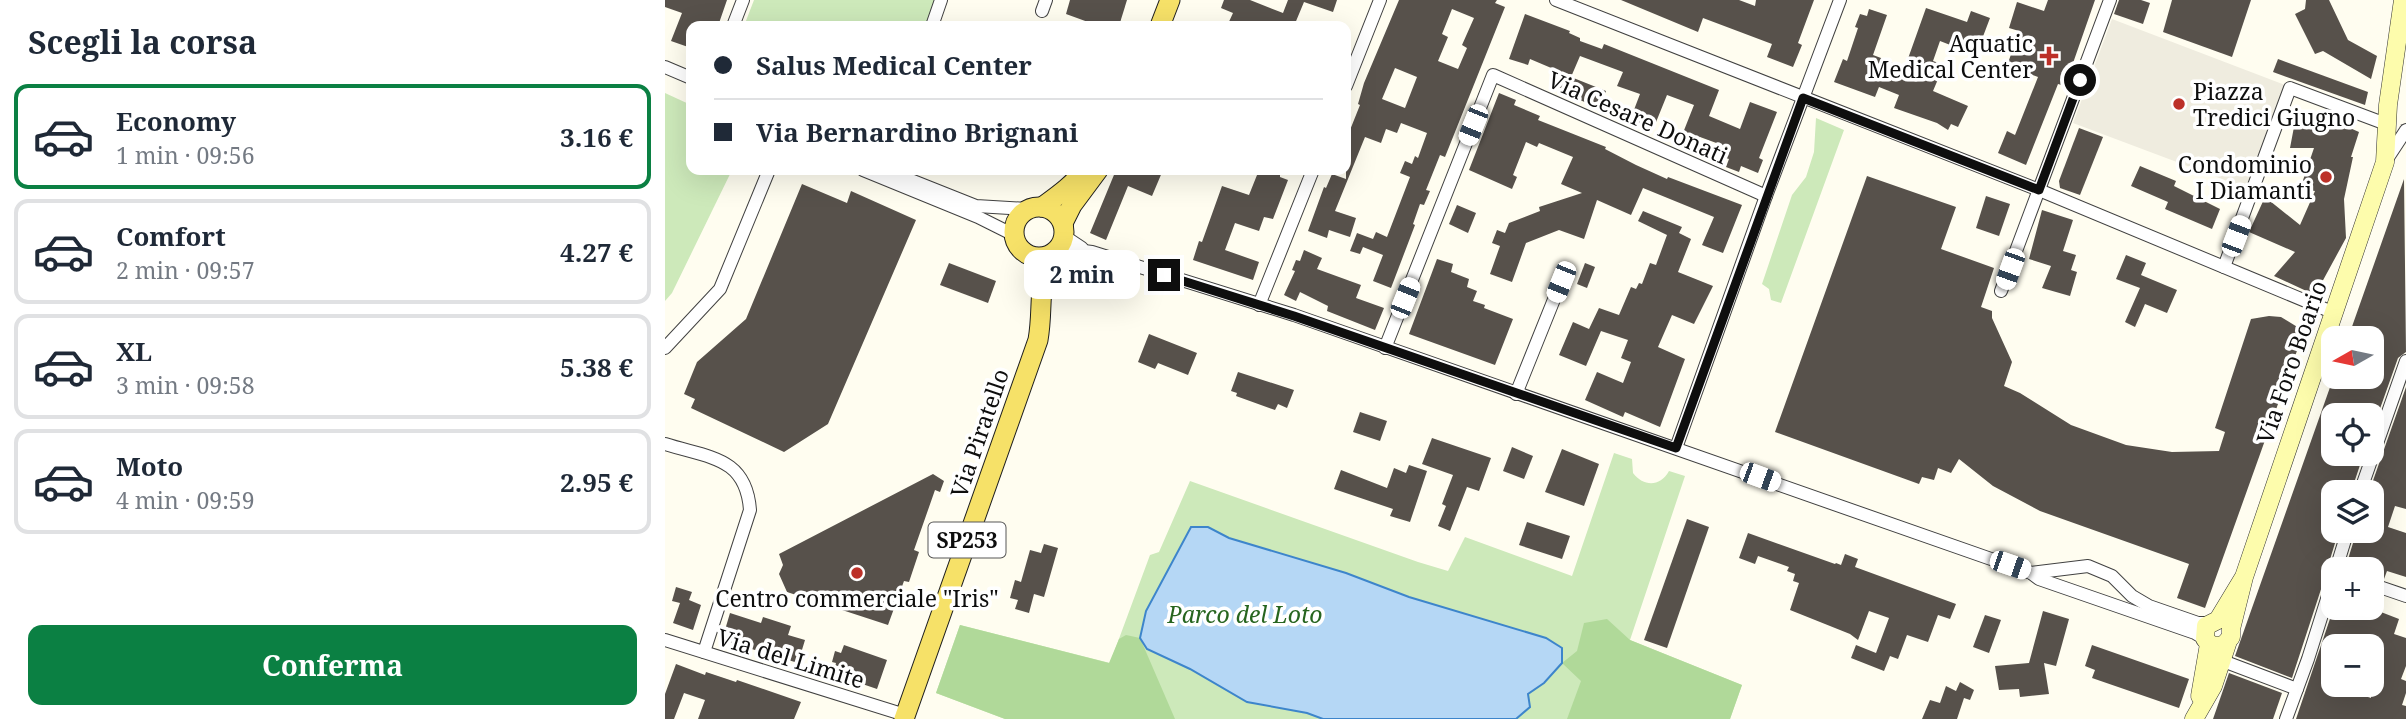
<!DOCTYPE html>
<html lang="it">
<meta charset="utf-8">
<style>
:root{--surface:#fff;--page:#f2f2f3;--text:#1f2937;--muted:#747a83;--line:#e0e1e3;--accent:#0b8043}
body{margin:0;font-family:"Noto Serif",serif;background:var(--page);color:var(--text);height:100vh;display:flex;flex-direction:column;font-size:26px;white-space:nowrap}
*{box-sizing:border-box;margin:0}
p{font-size:23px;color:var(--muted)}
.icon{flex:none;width:38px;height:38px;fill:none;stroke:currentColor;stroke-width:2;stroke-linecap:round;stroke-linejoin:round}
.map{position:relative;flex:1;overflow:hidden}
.side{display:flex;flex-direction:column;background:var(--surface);width:665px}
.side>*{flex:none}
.banner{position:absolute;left:21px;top:21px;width:665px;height:154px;border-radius:14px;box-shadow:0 7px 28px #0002;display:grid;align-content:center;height:154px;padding:0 28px;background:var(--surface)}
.needle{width:46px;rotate:261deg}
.tools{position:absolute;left:1656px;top:326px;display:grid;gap:14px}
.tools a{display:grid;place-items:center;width:63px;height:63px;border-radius:14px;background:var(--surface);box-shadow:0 7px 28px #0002;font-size:35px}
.end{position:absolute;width:32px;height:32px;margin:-16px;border:9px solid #0e0e0e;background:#fff;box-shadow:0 0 0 4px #fff}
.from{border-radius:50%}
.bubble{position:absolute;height:49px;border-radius:14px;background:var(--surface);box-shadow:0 7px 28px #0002;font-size:23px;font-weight:700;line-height:49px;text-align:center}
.car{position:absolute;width:21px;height:42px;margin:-21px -10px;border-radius:9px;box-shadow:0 0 5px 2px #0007;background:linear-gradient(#fff 24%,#345 0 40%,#fff 0 76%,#345 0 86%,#fff 0)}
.banner b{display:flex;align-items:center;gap:24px;height:66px;font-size:26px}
.banner b+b{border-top:2px solid var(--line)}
.banner i{width:18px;height:18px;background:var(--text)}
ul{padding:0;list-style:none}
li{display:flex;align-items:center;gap:21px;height:105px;margin:0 14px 10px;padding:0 14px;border:4px solid var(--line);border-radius:14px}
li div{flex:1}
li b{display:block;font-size:26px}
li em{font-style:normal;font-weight:700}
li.selected{border-color:var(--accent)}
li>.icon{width:63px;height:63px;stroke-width:1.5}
h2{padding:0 28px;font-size:32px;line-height:84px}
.button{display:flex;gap:14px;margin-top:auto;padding:14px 28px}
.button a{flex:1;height:80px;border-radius:14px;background:var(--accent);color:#fff;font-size:28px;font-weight:700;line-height:80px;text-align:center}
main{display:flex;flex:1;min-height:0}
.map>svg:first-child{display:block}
</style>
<main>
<section class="side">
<h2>Scegli la corsa</h2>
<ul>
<li class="selected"><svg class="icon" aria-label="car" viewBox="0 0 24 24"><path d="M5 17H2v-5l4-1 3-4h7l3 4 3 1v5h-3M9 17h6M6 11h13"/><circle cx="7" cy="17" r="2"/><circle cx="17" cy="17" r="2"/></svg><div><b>Economy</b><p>1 min · 09:56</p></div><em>3.16 €</em></li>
<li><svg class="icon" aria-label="car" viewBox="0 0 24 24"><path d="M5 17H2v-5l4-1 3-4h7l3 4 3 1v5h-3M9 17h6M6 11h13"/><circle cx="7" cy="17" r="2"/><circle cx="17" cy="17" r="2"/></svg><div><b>Comfort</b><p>2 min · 09:57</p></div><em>4.27 €</em></li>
<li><svg class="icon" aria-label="car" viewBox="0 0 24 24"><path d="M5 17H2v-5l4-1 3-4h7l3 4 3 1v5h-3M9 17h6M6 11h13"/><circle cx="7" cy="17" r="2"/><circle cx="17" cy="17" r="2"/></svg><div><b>XL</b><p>3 min · 09:58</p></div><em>5.38 €</em></li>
<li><svg class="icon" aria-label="car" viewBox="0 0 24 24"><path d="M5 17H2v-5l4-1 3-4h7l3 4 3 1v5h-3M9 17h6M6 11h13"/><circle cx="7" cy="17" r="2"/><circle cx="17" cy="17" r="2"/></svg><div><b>Moto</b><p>4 min · 09:59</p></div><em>2.95 €</em></li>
</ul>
<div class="button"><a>Conferma</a></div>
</section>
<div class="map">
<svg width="1741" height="719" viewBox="0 0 1741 719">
<rect width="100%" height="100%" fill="#fffdf0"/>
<g fill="#cde9ba">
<path d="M89,0H270L261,26H79Z"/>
<path d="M0,93L26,105V170H67L7,293L0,301Z"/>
<path d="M1151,118L1179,130L1116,303L1106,300L1104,289L1097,284L1127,195L1141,177L1149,152Z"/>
<path d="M949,453L967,459L968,473C979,487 995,487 1004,471L1020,476L965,640L1077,685L1065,719H340L271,693L295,625L445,663L485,555L494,552L525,481L753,562L783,571L800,537L907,576Z"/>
</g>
<g fill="#b0d999">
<path d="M942,619L965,640L1077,685L1065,719H902L916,681L897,663L912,651L919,623Z"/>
<path d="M295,625L444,663L454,639L461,635L475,638L510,719H340L271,693Z"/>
</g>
<path fill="#efecdf" d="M1447,19L1620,85L1581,188L1408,123Z"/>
<path fill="#b5d7f5" stroke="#3d85cb" stroke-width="2" d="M526,527H543L564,538L681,573L744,597L881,638L897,648V663L879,683L863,694L865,707L851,719H658L642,713L582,702L525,669L482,649L475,638L481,611Z"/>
<g fill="#57514b" fill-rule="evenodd">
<path d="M0,0H62L53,26H26V48L6,41L17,13L0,7Z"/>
<path d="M405,0H462L454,26H434L401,14Z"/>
<path d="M559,0H585L618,13L623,0H672L668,12L639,2L629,26H600L592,23L590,26H562L568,13L556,8Z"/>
<path d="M734,0H832L830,3L840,7L780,157L775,155L761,190L765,191L759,205L755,204L748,224L750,225L726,288L708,281L718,255L698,247L695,254L685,251L692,233L708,239L711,232L722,237L745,177L735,173L740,161L747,164L750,156L753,158L762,133L736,123L732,133L721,129L716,143L700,137L670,211L691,218L685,237L664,230L662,238L643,231L659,187L661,188L667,174L681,179V140L695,105L693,104L699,83ZM787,9L809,18L797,45L802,48L793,69L773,61L783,37L777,34ZM730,68L752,77L740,108L717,99Z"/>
<path d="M956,0H1074L1090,6L1091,0H1149L1133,43L1137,45L1128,67L1102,57L1107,44L1038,18L1033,32Z"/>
<path d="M1383,0H1430L1400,86L1393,84L1361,165L1333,153L1342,131L1350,135L1373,77L1342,66L1354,31L1344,28L1352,2L1379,11Z"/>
<path d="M1454,0H1476L1485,3L1478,24L1449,14Z"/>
<path d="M1507,0H1586L1567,57L1498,32Z"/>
<path d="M1641,0H1664L1683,40L1712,56L1706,79L1658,51L1650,54L1630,14L1640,9Z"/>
<path d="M1261,8L1302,22L1306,11L1325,18L1311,55L1275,41L1268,61L1279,65L1268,91L1303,106L1293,127L1286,124L1283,130L1272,123L1229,108L1234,95L1214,87L1210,97L1169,82L1178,59L1182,61L1193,28L1190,27L1195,14L1202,16L1204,9L1222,15L1208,55L1240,67Z"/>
<path d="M860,14L905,31L904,33L915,38V41L937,49L939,44L1054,90L1044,116L1075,129L1085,102L1112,112L1094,158L1098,160L1093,173L1076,166L1074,172L1061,167L1064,159L1061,158L1065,148L1035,137L1030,149L1014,143L1029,105L1002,95L987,132L964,123L975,94L952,86L958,72L915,56L906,77L941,91L934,108L910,98L912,95L885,84L891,70L865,59L863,65L844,59Z"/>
<path d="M1613,59L1703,92L1700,105L1608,72Z"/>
<path d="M834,93L851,100L849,105L875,116L873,120L941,147L940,149L971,165L1002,179L1003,177L1077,205L1058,253L1037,245L1049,217L978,188L966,215L932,200L919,239L894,230L861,243L847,282L825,274L835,246L827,243L832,230L840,233L844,223L875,211L874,207L917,193L896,184L908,157L874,143L872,147L861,142L848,175L852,177L847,189L804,170Z"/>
<path d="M1632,111L1669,121L1694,132L1686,157H1688L1679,199L1681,238L1650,295L1609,276L1630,252L1584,232L1600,197L1635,225L1650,191L1635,189L1649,148H1625Z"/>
<path d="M1414,128L1438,137L1415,195L1395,188L1394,181Z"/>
<path d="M1475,166L1511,181L1509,186L1555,209L1547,229L1500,209L1503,202L1466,186Z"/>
<path d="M451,170H498L487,196L463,186L441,240L425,233Z"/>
<path d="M594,170H615V177L623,180L608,219L599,217L594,231L570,223L560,250L594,262L588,280L528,260L534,241L537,242L557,186L584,195Z"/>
<path d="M1202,176L1291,207L1276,249L1329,268L1316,307L1327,311V318L1347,362L1339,386L1355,393L1406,425L1461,445L1507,452L1554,451L1560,432L1550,428L1586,319L1604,316L1616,317L1634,328L1638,334L1540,608L1512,598L1524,564L1375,511L1328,486L1294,459L1286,473L1273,468L1269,480L1257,477L1254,484L1110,432Z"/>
<path d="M1739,179L1741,352L1733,358L1706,434V415H1668V453H1699L1686,492H1668V530H1674L1663,566V573L1660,577L1627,678L1570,656L1669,376H1706V338H1683Z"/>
<path d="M137,184L182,203L186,191L251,220L163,424L119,452L26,408L30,399L19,394L32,362L81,319Z"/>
<path d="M1321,196L1345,204L1334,236L1311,228Z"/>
<path d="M792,205L811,213L803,233L784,224Z"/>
<path d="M1377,210L1408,220L1398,251L1411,255L1406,270L1412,272L1405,296L1377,288L1386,266L1364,259Z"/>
<path d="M978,211L1017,227L1014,233L1026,239L1013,272L1048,286L1029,324L1007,315L993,347L1020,359L995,427L960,412L958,417L920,400L932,372L958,383L966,362L956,358L963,340L936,331L921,366L894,355L908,322L924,329L934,308L954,315L966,287L971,289L974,283L977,284L985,263L991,265L1002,235L973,221Z"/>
<path d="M639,250L657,258L652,269L696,285L691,298L719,308L710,330L662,311L663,306L635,292L631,301L619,295L630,271L627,270L631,260L635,261Z"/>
<path d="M1461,255L1481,263L1476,275L1512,290L1502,313L1480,304L1470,327L1460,322L1475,288L1451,279Z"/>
<path d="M772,259L788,264L786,272L804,279L802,287L812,291L808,301L820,305L819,308L848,319L830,365L744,334Z"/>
<path d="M284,263L331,281L323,303L275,285Z"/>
<path d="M920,263L930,267L922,288L912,284Z"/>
<path d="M484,334L532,353L523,375L493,363L490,369L473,362Z"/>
<path d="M573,372L629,390L622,408L613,404L610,410L571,396L572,393L566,391Z"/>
<path d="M1741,387V509L1730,506L1723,527L1741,533V577L1722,571L1719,579L1706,575V569H1680L1692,530H1706V492H1704Z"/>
<path d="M695,412L722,421L715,441L688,432Z"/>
<path d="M767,438L826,458L814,491L802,487L785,531L773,526L781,506L777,504L788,475L757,464Z"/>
<path d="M847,447L868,456L859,479L838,471Z"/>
<path d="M897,449L934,464L919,506L880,492Z"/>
<path d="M744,465L762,471L745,522L725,516L728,509L669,489L676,470L722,488L729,468L741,473Z"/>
<path d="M268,474L279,481L275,492L270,490L249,550L254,552L244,582L239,581L223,625L122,592L114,574L118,565L114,554Z"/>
<path d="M1022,519L1044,527L1002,648L979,640Z"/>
<path d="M862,522L905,536L897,559L854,545Z"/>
<path d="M1083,533L1170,564L1171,563L1176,565L1180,554L1193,559L1190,567L1291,604L1285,619L1273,615L1263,642L1242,635L1233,659L1225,656L1219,671L1186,658L1191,645L1211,653L1224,618L1204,611L1193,640L1185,634L1125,610L1134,583L1128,581L1130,574L1122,571L1124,567L1093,556L1090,564L1074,558Z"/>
<path d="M379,544L393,548L379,597L369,594L364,613L350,609L353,600L345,598L350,580L356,582L365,550L376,553Z"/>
<path d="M11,587L27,592L24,600L36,605L28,630L8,623L15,603L7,601Z"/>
<path d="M1669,607H1703L1734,619L1729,634L1741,638V666L1736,679L1741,681V693L1737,705L1741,706V719H1631ZM1668,646H1706V698L1673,687L1674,684H1668Z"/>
<path d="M1378,611L1404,619L1391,666L1379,663L1384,694L1355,697L1354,689L1334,690L1330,666L1364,663Z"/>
<path d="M65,613L96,623L98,617L126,626L123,635L140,640L133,663L57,640Z"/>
<path d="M1320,615L1336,620L1324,653L1308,647Z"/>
<path d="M179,645L222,660L212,689L168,674L171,663L167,662L170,651L176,653Z"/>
<path d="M1427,645L1524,679L1514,708L1427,678L1430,670L1420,666Z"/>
<path d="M11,664L40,675L41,672L71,682L72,680L136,702L129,719H33L40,700L19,693L9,719H0V694Z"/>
<path d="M1564,673L1617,693L1608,719H1548Z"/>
<path d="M1295,682L1309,690L1305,700L1299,698L1292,719H1257L1265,700L1275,703L1281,686L1291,691Z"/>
</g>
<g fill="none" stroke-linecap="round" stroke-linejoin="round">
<g stroke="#414141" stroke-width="14">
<g id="street">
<path d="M891,0L1374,190L1667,312"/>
<path d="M377,11L381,0"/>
<path d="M68,26L78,0"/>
<path d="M267,26L276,0"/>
<path d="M0,67L26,78"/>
<path d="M681,86L715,0"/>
<path d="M1722,159L1741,130"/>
<path d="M198,170L313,217L349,235"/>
<path d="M223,171L311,206L363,209"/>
<path d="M399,236L417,248"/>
<path d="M395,248L427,252L629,315L1366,573L1374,579L1530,633L1540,639"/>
<path d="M1559,267L1625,88L1721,124"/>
<path d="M1336,291L1445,0"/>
<path d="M594,305L648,170"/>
<path d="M0,348L55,289L104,170"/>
<path d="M720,348L828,75L1101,196"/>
<path d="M851,394L896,282"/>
<path d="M0,444C43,458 81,456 85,510L39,652"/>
<path d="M1011,448L1101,196L1175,0"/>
<path d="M1695,492L1741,361"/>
<path d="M1671,569L1683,530"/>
<path d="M1366,573L1423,566L1447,576L1467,596L1484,606L1533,623H1545"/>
<path d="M1706,584L1741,596"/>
<path d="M0,640L240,715"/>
<path d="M1558,661L1632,689"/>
<path d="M1621,719L1643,659L1668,580"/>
</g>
</g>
<g stroke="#303030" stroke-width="19">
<g id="secondary">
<path d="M1579,577L1553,620L1541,626L1540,639L1546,645L1558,646L1566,637V629L1579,577L1720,162L1723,105L1738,0"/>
<path d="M1535,696L1544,644"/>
<path d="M1529,719L1548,686L1562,644"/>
</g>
</g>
<g stroke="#1f1f1f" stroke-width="21">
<g id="primary">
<path d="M495,26L505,0"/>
<circle cx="374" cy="232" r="25"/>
<path d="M377,207C392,196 408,185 419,170"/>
<path d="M398,223L407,205L433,170"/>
<path d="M239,719L373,340C379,306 371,287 388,254"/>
</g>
</g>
<use href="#street" stroke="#fff" stroke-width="12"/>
<use href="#secondary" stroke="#fdfcac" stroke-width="18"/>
<use href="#primary" stroke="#f6e168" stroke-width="19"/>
</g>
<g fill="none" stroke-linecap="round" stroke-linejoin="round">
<path stroke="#0e0e0e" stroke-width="9" d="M499,275L629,316L1011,448L1138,98L1374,190L1415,80"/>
</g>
<g fill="#bc3028" stroke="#fff" stroke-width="2.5">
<path d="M1380.5 45.5h7v7h7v7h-7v7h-7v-7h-7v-7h7z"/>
<circle cx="1514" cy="104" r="7"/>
<circle cx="1661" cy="177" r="7"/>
<circle cx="192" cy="573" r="7"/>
</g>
<g text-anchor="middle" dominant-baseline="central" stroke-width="7" stroke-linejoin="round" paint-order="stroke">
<rect fill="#fff" stroke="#565656" stroke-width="2" x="263.5" y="522.5" width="77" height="35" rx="5"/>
<g font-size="21" font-weight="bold" fill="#0e0e0e">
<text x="302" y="540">SP253</text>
</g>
<g font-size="23" fill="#0e0e0e" stroke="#fff" text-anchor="end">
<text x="1368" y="43">Aquatic<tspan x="1368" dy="26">Medical Center</tspan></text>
<text x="1528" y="91" text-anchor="start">Piazza<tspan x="1528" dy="26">Tredici Giugno</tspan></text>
<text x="1647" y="164">Condominio<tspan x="1647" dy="26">I Diamanti</tspan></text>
<text x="192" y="598" text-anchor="middle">Centro commerciale "Iris"</text>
</g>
<g font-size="23" fill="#0e0e0e" stroke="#fff">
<text transform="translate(973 117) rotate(24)">Via Cesare Donati</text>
<text transform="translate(1626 362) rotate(-71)">Via Foro Boario</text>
<text transform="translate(314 433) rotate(-71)">Via Piratello</text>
<text transform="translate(126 658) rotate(17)">Via del Limite</text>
</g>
<g font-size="23" font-style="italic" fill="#27651f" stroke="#fff">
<text x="580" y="614">Parco del Loto</text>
</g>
</g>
</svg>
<div class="tools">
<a><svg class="needle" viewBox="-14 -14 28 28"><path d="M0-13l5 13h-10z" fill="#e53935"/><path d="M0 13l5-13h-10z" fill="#747a83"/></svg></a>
<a><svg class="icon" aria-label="locate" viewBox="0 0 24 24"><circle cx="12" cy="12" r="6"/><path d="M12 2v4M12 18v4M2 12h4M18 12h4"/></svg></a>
<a><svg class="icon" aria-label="layers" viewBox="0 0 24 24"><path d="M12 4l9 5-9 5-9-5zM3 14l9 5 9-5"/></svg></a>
<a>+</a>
<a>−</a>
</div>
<i class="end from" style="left:1415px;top:80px"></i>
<i class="end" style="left:499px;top:275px"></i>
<div class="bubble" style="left:359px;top:250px;width:116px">2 min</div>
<i class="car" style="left:808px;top:125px;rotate:202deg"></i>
<i class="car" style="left:1571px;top:236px;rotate:21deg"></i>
<i class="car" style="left:1345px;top:269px;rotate:200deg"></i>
<i class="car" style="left:896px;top:282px;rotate:202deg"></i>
<i class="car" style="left:740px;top:298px;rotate:22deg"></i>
<i class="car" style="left:1095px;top:477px;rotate:110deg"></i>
<i class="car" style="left:1345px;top:565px;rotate:109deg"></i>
<div class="banner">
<b><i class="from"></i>Salus Medical Center</b>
<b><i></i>Via Bernardino Brignani</b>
</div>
</div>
</main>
